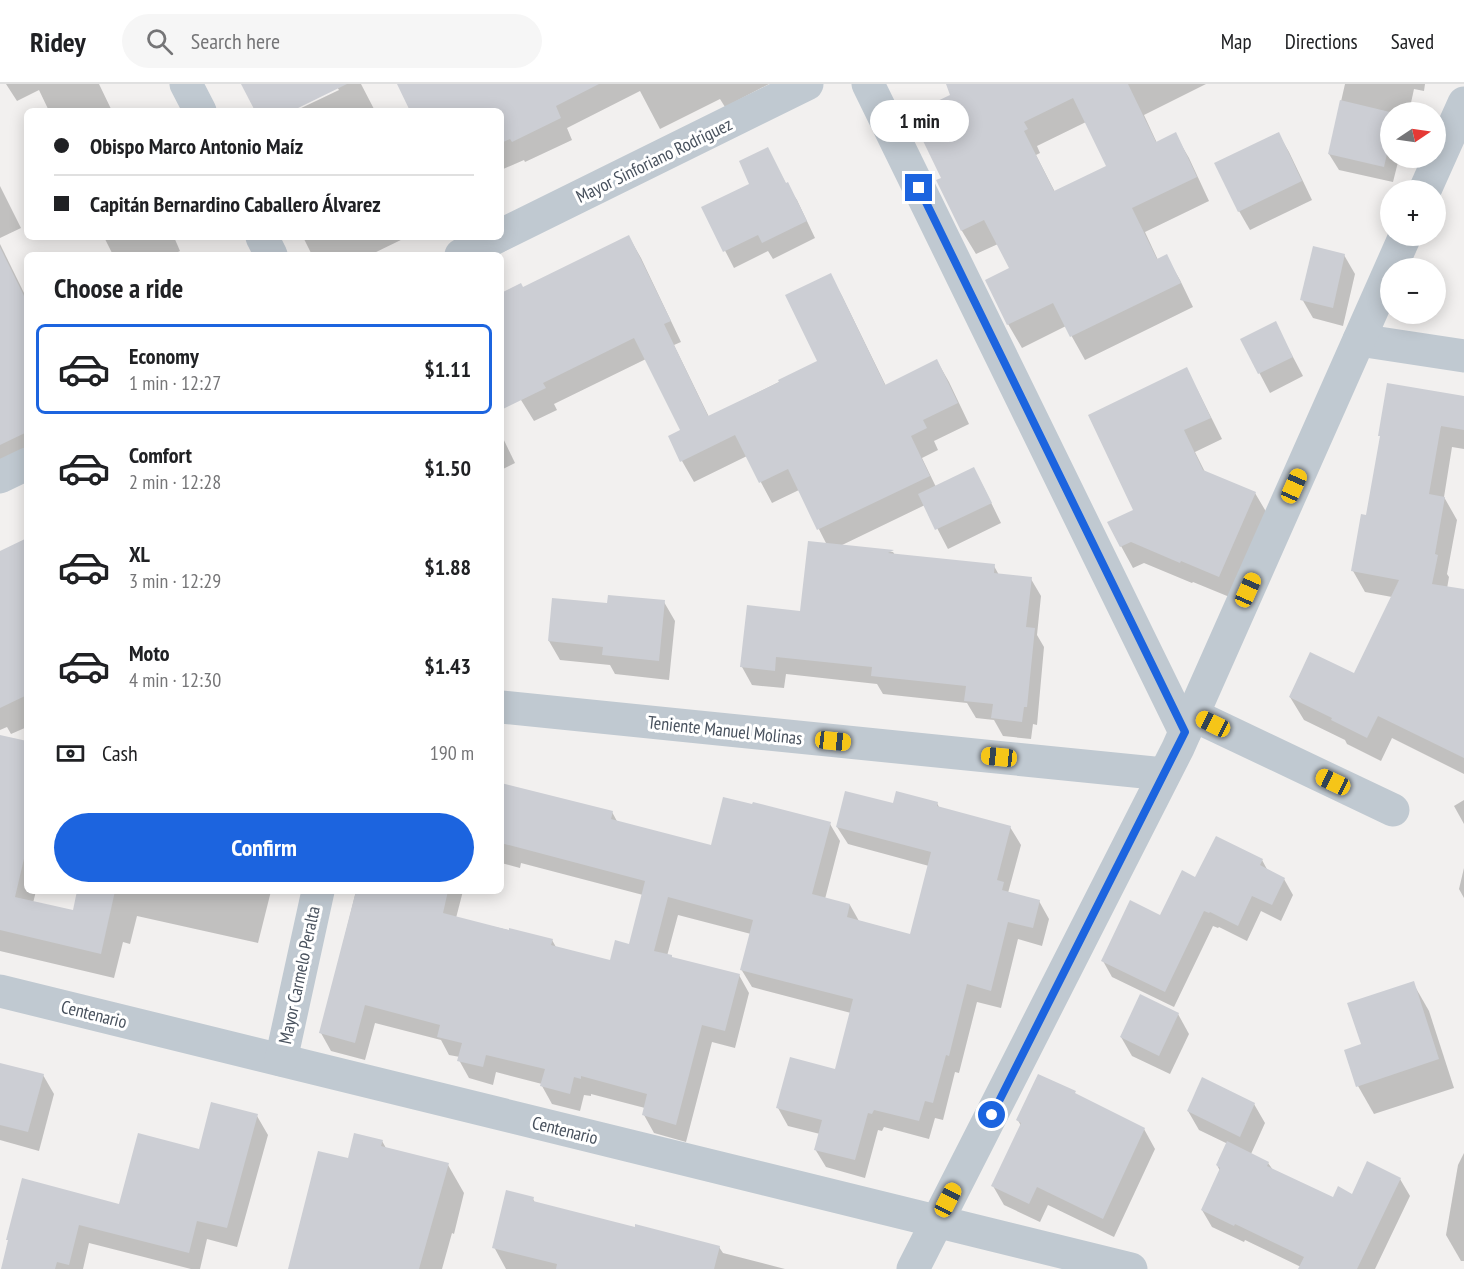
<!DOCTYPE html>
<meta charset="utf-8">
<style>
:root{--surface:#fff;--page:#f6f6f6;--text:#202124;--muted:#757577;--line:#e0e0e0;--accent:#1c64df}
body{margin:0;font-family:"PT Sans Narrow",sans-serif;background:var(--page);color:var(--text);height:100vh;display:flex;flex-direction:column;font-size:22px;white-space:nowrap}
*{box-sizing:border-box;margin:0}
p{font-size:20px;color:var(--muted)}
.icon{flex:none;width:33px;height:33px;fill:none;stroke:currentColor;stroke-width:2;stroke-linecap:round;stroke-linejoin:round}
.map{position:relative;flex:1;overflow:hidden}
.side{position:absolute;left:24px;top:168px;width:480px;height:642px;display:flex;flex-direction:column;background:var(--surface);border-radius:9px;box-shadow:0 3px 15px #0003}
.side>*{flex:none}
.banner{position:absolute;left:24px;top:24px;width:480px;height:132px;border-radius:9px;box-shadow:0 3px 15px #0003;display:grid;align-content:center;height:132px;padding:0 30px;background:var(--surface)}
.needle{width:39px;rotate:77deg}
.fabs{position:absolute;left:1380px;top:18px;display:grid;gap:12px}
.fabs a{display:grid;place-items:center;width:66px;height:66px;border-radius:50%;background:var(--surface);box-shadow:0 3px 15px #0003;font-size:30px}
.end{position:absolute;width:27px;height:27px;margin:-14px;border:8px solid #1c64df;background:#fff;box-shadow:0 0 0 3px #fff}
.from{border-radius:50%}
.bubble{position:absolute;height:42px;border-radius:21px;background:var(--surface);box-shadow:0 3px 15px #0003;font-size:20px;font-weight:800;line-height:42px;text-align:center}
.car{position:absolute;width:18px;height:36px;margin:-18px -9px;border-radius:8px;box-shadow:0 0 4px 2px #0007;background:linear-gradient(#f5c518 24%,#345 0 40%,#f5c518 0 76%,#345 0 86%,#f5c518 0)}
.banner b{display:flex;align-items:center;gap:21px;height:57px;font-size:22px}
.banner b+b{border-top:2px solid var(--line)}
.banner i{width:15px;height:15px;background:var(--text)}
ul{padding:0;list-style:none}
li{display:flex;align-items:center;gap:18px;height:90px;margin:0 12px 9px;padding:0 18px;border:3px solid transparent;border-radius:9px}
li div{flex:1}
li b{display:block;font-size:22px}
li em{font-style:normal;font-weight:800}
li.active{border-color:var(--accent)}
li>.icon{width:54px;height:54px;stroke-width:1.5}
h2{padding:0 30px;font-size:27px;line-height:72px}
.pay{display:flex;align-items:center;gap:15px;height:66px;padding:0 30px;font-size:22px}
.pay p{margin-inline-start:auto}
.button{display:flex;gap:12px;margin-top:auto;padding:12px 30px}
.button a{flex:1;height:69px;border-radius:36px;background:var(--accent);color:#fff;font-size:24px;font-weight:800;line-height:69px;text-align:center}
header{display:flex;align-items:center;gap:36px;box-sizing:border-box;height:84px;padding:0 30px;background:var(--surface);border-bottom:2px solid var(--line)}
header strong{font-size:28px}
nav{display:flex;gap:33px;margin-inline-start:auto;font-size:21px}
.search{width:420px;height:54px;background:var(--page);display:flex;align-items:center;gap:15px;box-sizing:border-box;padding:0 21px;border-radius:33px;color:var(--muted);font-size:22px}
.map>svg:first-child{display:block}
</style>
<header>
<strong>Ridey</strong>
<div class="search"><svg class="icon" aria-label="search" viewBox="0 0 24 24"><circle cx="10" cy="10" r="6"/><path d="M15 15l6 6"/></svg>Search here</div>
<nav><a>Map</a><a>Directions</a><a>Saved</a></nav>
</header>
<div class="map">
<svg width="1464" height="1185" viewBox="0 0 1464 1185">
<rect width="100%" height="100%" fill="#f2f0ef"/>
<g fill="#0003" fill-rule="evenodd">
<path d="M6,0H99L112,27H49L39,6L17,17Z"/>
<path d="M243,0H361L374,25L369,27H295L339,6L337,3L288,27H256Z"/>
<path d="M398,0H769L725,23L720,15L660,45L640,7L567,44L572,56L525,78L524,76L501,86V27H411Z"/>
<path d="M947,0H1206L1144,31L1157,59L1175,50L1189,74L1209,117L1145,148L1158,176L1166,172L1180,196L1193,223L1085,276L1066,242L1022,264L1008,240L1011,185L998,160L976,170L962,147L938,97L943,95L952,11ZM1086,38L1108,83L1055,108L1036,71L1040,69L1037,62Z"/>
<path d="M1345,0H1425L1424,7L1414,5L1409,28H1390V74H1399L1393,98L1339,86L1329,70Z"/>
<path d="M1278,49L1289,68L1312,116L1250,146L1239,127L1216,80Z"/>
<path d="M768,65L786,100L797,116L815,154L773,175L768,167L734,184L703,124L751,101Z"/>
<path d="M0,102L21,144L0,154Z"/>
<path d="M104,153H174L180,167L172,171H113Z"/>
<path d="M309,153H407L370,171H312L304,155Z"/>
<path d="M629,153L641,174L681,258L674,261L709,333L819,278L830,191L842,212L886,302L937,277L949,298L969,340L934,357L938,366L922,374L936,403L974,385L984,404L1001,439L948,465L925,421L840,462L893,468L895,471L994,482L999,491L1031,495L1041,512L1037,551L1044,563L1037,641L1033,640L1031,655L1003,652L994,636L976,634L967,619L883,610L877,600L786,590L784,604L752,601L742,583L802,528L827,461L799,406L772,419L747,372L694,398L682,377V347L646,275L554,320L557,326L534,337L521,316L501,274V211L523,205Z"/>
<path d="M0,160L27,215V392L0,405Z"/>
<path d="M1344,171L1355,190L1343,242L1313,234L1302,215Z"/>
<path d="M1275,239L1303,292L1270,309L1242,256Z"/>
<path d="M1186,285L1198,307L1222,355L1195,368L1205,388L1255,409L1268,431L1232,514L1193,498L1192,499L1144,479L1133,484L1121,462Z"/>
<path d="M1464,314V365L1452,363L1444,413L1457,436L1447,490L1449,493L1440,545L1392,513L1365,508L1353,487L1367,433Z"/>
<path d="M501,350L515,379L501,386Z"/>
<path d="M27,456V643L11,650L7,643L0,646V469Z"/>
<path d="M664,518L675,537L669,596L615,590L610,581L560,576L549,557L608,521Z"/>
<path d="M1464,574V690L1392,654L1381,677L1347,660L1345,656L1304,636L1290,613L1355,591Z"/>
<path d="M0,653L27,659V807H36L33,819L74,828L79,807H271L258,859L137,832L130,860L123,858L114,894L0,867Z"/>
<path d="M501,700L612,728L618,739L712,763L830,740L840,757L825,815L850,821L859,837L911,851L929,782L848,760L837,743L894,721L937,719L940,725L1010,743L1021,761L1008,809L1039,817L1049,835L1042,862L1018,855L1001,924L977,918L959,989L955,988L943,1036L935,1034L929,1055L884,1043L882,1047L878,1046L865,1094L826,1083L815,1065L820,1050L788,1042L778,1024L836,986L851,929L752,903L741,885L751,850L678,831L667,872L672,875L739,891L749,909L735,964L712,958L686,1058L654,1049L644,1031L645,1024L591,1010V1012L584,1011L580,1027L552,1020L542,1002V1000L496,988L493,1001L469,994L459,976L460,973L449,971L441,956L375,939L365,976L331,967L321,949L356,807H463L456,834L552,856L556,863L611,878L630,862L643,811L521,779L520,784L501,779Z"/>
<path d="M1464,716V740L1454,722Z"/>
<path d="M1262,776L1268,787L1284,795L1293,811L1281,837L1261,827L1247,857L1219,843L1218,844L1213,842L1174,923L1112,893L1103,877L1161,833L1196,795Z"/>
<path d="M1464,784V814L1459,805Z"/>
<path d="M1413,899L1429,927L1454,1004L1374,1030L1358,1002L1363,961Z"/>
<path d="M1178,930L1189,950L1170,990L1132,972L1121,953Z"/>
<path d="M0,980L43,991L54,1010L39,1067L0,1056Z"/>
<path d="M1077,1012L1144,1045L1155,1065L1114,1153L1048,1121L1040,1138L1004,1121L993,1102L1021,1042L1018,1036Z"/>
<path d="M1254,1020L1265,1039L1251,1070L1268,1079L1273,1086L1333,1115L1352,1112L1400,1095L1410,1112L1375,1185H1301V1183L1245,1156L1244,1158L1212,1143L1202,1126L1220,1087L1217,1081L1228,1060L1199,1046L1188,1027Z"/>
<path d="M257,1032L268,1051L237,1163L207,1155L200,1185H191L89,1159L83,1185H2L9,1159L8,1156L120,1121L200,1067Z"/>
<path d="M382,1057L386,1064L448,1081L464,1109L454,1150L452,1149L442,1185H289L349,1076Z"/>
<path d="M1464,1069V1177H1461L1446,1151L1458,1081Z"/>
<path d="M533,1115L535,1119L636,1144L719,1163L723,1169L785,1185H506L494,1163Z"/>
</g>
<g fill="#ccced4" fill-rule="evenodd">
<path d="M241,0H347L292,27H255Z"/>
<path d="M397,0H599L556,22L561,34L512,58L510,55L501,59V27H410Z"/>
<path d="M946,0H1128L1156,58L1176,48L1197,93L1132,124L1157,175L1167,170L1181,199L1070,253L1053,219L1007,241L985,196L1009,184L984,136L961,147L936,96L941,94L910,30L950,11ZM1073,14L1106,82L1054,107L1024,47L1028,45L1024,38Z"/>
<path d="M1340,16L1390,28V56L1384,83L1328,70Z"/>
<path d="M1279,48L1302,97L1238,128L1214,79Z"/>
<path d="M768,63L786,99L788,98L807,137L762,159L758,151L723,168L701,123L749,100L739,77Z"/>
<path d="M629,151L671,237L664,240L708,332L779,298L778,296L817,277L785,211L831,189L885,301L937,275L958,319L923,336L927,344L911,352L930,392L817,446L788,385L759,399L735,351L680,378L668,352L680,346L634,254L543,299L546,304L501,326V209L521,199L523,203Z"/>
<path d="M1313,162L1345,170L1333,224L1300,216Z"/>
<path d="M0,163L27,218V348L0,361Z"/>
<path d="M1276,237L1293,273L1258,290L1240,255Z"/>
<path d="M1187,283L1211,334L1184,346L1203,386L1256,408L1219,493L1181,477L1180,479L1131,458L1120,463L1107,438L1133,426L1088,331Z"/>
<path d="M1387,299L1464,312V346L1441,342L1429,410L1445,413L1435,470L1438,471L1432,500L1464,505V674L1378,632L1367,654L1331,636L1332,634L1289,613L1310,568L1354,589L1399,496L1351,487L1361,430L1366,431L1380,352H1378Z"/>
<path d="M974,383L992,419L935,446L918,410Z"/>
<path d="M27,454V611L0,624V467Z"/>
<path d="M808,457L894,466L888,469L995,480L994,489L1032,493L1026,543L1035,544L1027,623H1024L1022,638L991,634L993,620L964,617L966,602L871,592L872,583L776,573L775,587L740,583L747,521L800,527Z"/>
<path d="M608,511L665,516L659,577L602,571L603,563L548,557L552,514L607,519Z"/>
<path d="M0,651L27,657V762L15,813L73,826L77,807H115L101,870L0,846Z"/>
<path d="M501,699L613,727L611,735L711,761L723,713L752,720L753,718L831,738L812,810L850,820L847,833L910,850L931,768L836,743L845,707L893,719L896,707L938,718L937,722L1011,742L997,796L1004,798L1002,806L1040,816L1033,844L1008,838L991,907L967,900L949,972L946,971L933,1019L925,1017L919,1037L874,1026L872,1030L868,1029L855,1076L814,1066L822,1036L776,1024L790,973L835,985L853,915L740,886L753,836L668,813L654,867L672,871V873L740,890L725,947L702,941L676,1041L642,1031L647,1010L581,992V995L574,993L570,1010L540,1002L545,985L486,971L483,983L457,977L462,959L437,953L440,941L365,921L355,959L319,949L356,807H448L443,829L509,846V844L553,855L551,861L610,876L615,856L629,860L645,797L501,759Z"/>
<path d="M1216,752L1263,775L1260,781L1285,794L1272,821L1252,812L1238,842L1210,828L1209,829L1204,827L1165,908L1101,877L1130,816L1160,831L1182,786L1195,793Z"/>
<path d="M1414,897L1439,975L1356,1003L1344,966L1361,960L1347,919Z"/>
<path d="M1140,910L1179,929L1159,972L1120,953Z"/>
<path d="M0,979L44,990L28,1048L0,1041Z"/>
<path d="M1038,990L1076,1007L1075,1009L1145,1044L1103,1135L1037,1103L1029,1120L991,1102L1021,1039L1016,1036Z"/>
<path d="M1202,993L1255,1019L1240,1053L1187,1027Z"/>
<path d="M211,1018L258,1030L227,1144L197,1137L189,1169L79,1141L69,1181L57,1178L55,1185H1L8,1156H6L22,1094L119,1120L138,1049L199,1065Z"/>
<path d="M354,1049L383,1056L381,1062L449,1079L419,1185H288L318,1067L348,1074Z"/>
<path d="M1227,1057L1269,1078L1267,1082L1333,1113L1338,1102L1352,1110L1367,1077L1401,1094L1357,1185H1298L1304,1173L1235,1140L1234,1142L1201,1126L1220,1084L1216,1081Z"/>
<path d="M506,1106L534,1113L533,1117L635,1143V1140L720,1162L714,1185H556L557,1180L492,1164Z"/>
</g>
<g fill="none" stroke-linecap="round" stroke-linejoin="round">
<g stroke="#c0c9d1" stroke-width="33">
<path d="M186,0L200,27"/>
<path d="M868,0L1185,648"/>
<path d="M1425,106L1464,19"/>
<path d="M501,151L807,0"/>
<path d="M262,153L271,171"/>
<path d="M461,171L497,153"/>
<path d="M1359,256L1464,272"/>
<path d="M0,393L27,380"/>
<path d="M501,623L1164,690"/>
<path d="M1193,631L1393,726"/>
<path d="M0,907L1131,1185"/>
<path d="M281,976L318,807"/>
<path d="M913,1185L1178,664L1405,152"/>
</g>
</g>
<g fill="none" stroke-linecap="round" stroke-linejoin="round">
<path stroke="#1c64df" stroke-width="8" d="M919,104L1185,648L992,1031"/>
</g>
<g text-anchor="middle" dominant-baseline="central" stroke-width="6" stroke-linejoin="round" paint-order="stroke">
<g font-size="18" fill="#48515d" stroke="#fff">
<text transform="translate(654 76) rotate(-26)">Mayor Sinforiano Rodriguez</text>
<text transform="translate(725 646) rotate(6)">Teniente Manuel Molinas</text>
<text transform="translate(299 891) rotate(-78)">Mayor Carmelo Peralta</text>
<text transform="translate(94 930) rotate(14)">Centenario</text>
<text transform="translate(565 1046) rotate(14)">Centenario</text>
</g>
</g>
</svg>
<div class="fabs">
<a><svg class="needle" viewBox="-14 -14 28 28"><path d="M0-13l5 13h-10z" fill="#e53935"/><path d="M0 13l5-13h-10z" fill="#757577"/></svg></a>
<a>+</a>
<a>−</a>
</div>
<i class="end from" style="left:992px;top:1031px"></i>
<i class="end" style="left:919px;top:104px"></i>
<div class="bubble" style="left:870px;top:16px;width:99px">1 min</div>
<i class="car" style="left:1294px;top:402px;rotate:24deg"></i>
<i class="car" style="left:1248px;top:506px;rotate:24deg"></i>
<i class="car" style="left:1213px;top:640px;rotate:296deg"></i>
<i class="car" style="left:833px;top:657px;rotate:96deg"></i>
<i class="car" style="left:999px;top:673px;rotate:276deg"></i>
<i class="car" style="left:1333px;top:698px;rotate:295deg"></i>
<i class="car" style="left:948px;top:1116px;rotate:27deg"></i>
<div class="banner">
<b><i class="from"></i>Obispo Marco Antonio Maíz</b>
<b><i></i>Capitán Bernardino Caballero Álvarez</b>
</div>
<section class="side">
<h2>Choose a ride</h2>
<ul>
<li class="active"><svg class="icon" aria-label="car" viewBox="0 0 24 24"><path d="M5 17H2v-5l4-1 3-4h7l3 4 3 1v5h-3M9 17h6M6 11h13"/><circle cx="7" cy="17" r="2"/><circle cx="17" cy="17" r="2"/></svg><div><b>Economy</b><p>1 min · 12:27</p></div><em>$1.11</em></li>
<li><svg class="icon" aria-label="car" viewBox="0 0 24 24"><path d="M5 17H2v-5l4-1 3-4h7l3 4 3 1v5h-3M9 17h6M6 11h13"/><circle cx="7" cy="17" r="2"/><circle cx="17" cy="17" r="2"/></svg><div><b>Comfort</b><p>2 min · 12:28</p></div><em>$1.50</em></li>
<li><svg class="icon" aria-label="car" viewBox="0 0 24 24"><path d="M5 17H2v-5l4-1 3-4h7l3 4 3 1v5h-3M9 17h6M6 11h13"/><circle cx="7" cy="17" r="2"/><circle cx="17" cy="17" r="2"/></svg><div><b>XL</b><p>3 min · 12:29</p></div><em>$1.88</em></li>
<li><svg class="icon" aria-label="car" viewBox="0 0 24 24"><path d="M5 17H2v-5l4-1 3-4h7l3 4 3 1v5h-3M9 17h6M6 11h13"/><circle cx="7" cy="17" r="2"/><circle cx="17" cy="17" r="2"/></svg><div><b>Moto</b><p>4 min · 12:30</p></div><em>$1.43</em></li>
</ul>
<div class="pay"><svg class="icon" aria-label="cash" viewBox="0 0 24 24"><path d="M3 7h18v10H3z"/><circle cx="12" cy="12" r="2"/></svg>Cash<p>190 m</p></div>
<div class="button"><a>Confirm</a></div>
</section>
</div>
